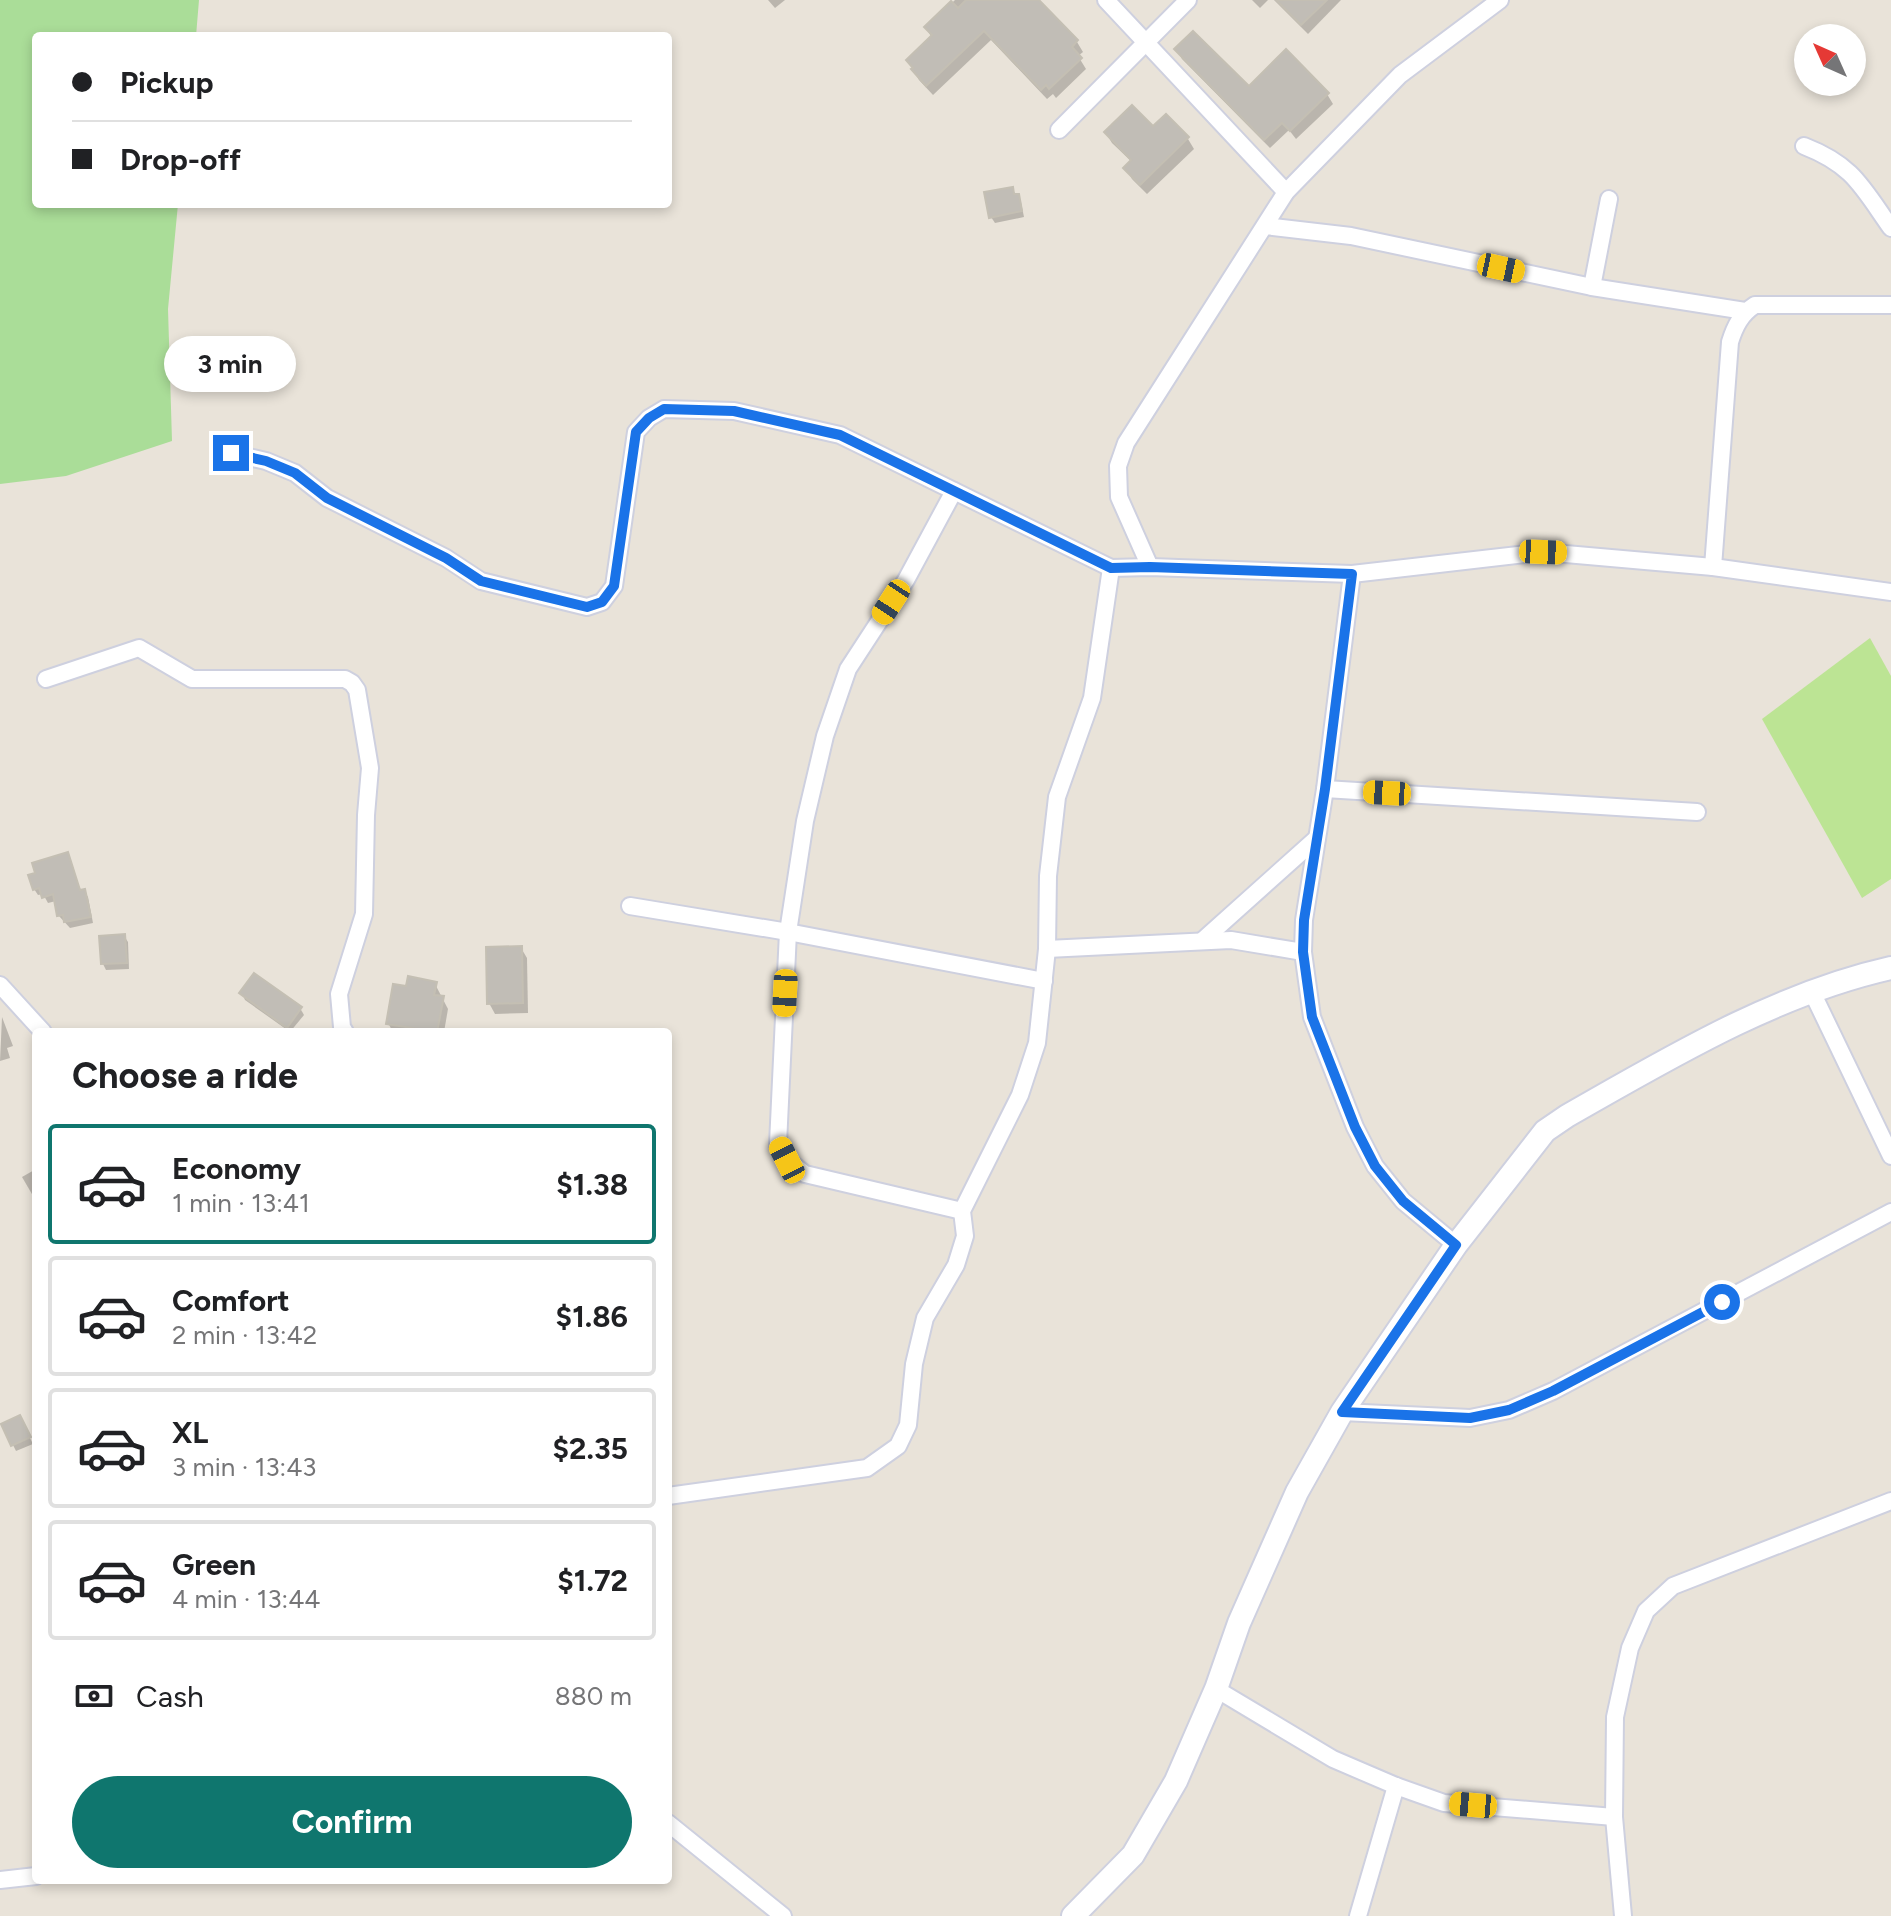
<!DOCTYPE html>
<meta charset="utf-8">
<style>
:root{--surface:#fff;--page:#f6f6f6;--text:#202124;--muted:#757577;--line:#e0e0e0;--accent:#0f766e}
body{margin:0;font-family:Figtree,sans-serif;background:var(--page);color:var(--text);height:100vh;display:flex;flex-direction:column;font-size:30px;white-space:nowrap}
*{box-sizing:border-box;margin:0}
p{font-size:26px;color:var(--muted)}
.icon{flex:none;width:44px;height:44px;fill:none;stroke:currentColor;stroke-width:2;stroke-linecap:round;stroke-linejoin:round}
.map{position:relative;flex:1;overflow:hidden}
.panel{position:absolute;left:32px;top:1028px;width:640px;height:856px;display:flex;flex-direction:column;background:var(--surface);border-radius:8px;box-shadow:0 4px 12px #0003}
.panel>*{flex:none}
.banner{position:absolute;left:32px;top:32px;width:640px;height:176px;border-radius:8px;box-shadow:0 4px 12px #0003;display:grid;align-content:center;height:176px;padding:0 40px;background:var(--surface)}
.needle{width:52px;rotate:315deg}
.tools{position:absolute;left:1794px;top:24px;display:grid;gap:16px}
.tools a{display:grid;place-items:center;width:72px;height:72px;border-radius:50%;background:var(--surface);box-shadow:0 4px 12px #0003;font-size:40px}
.end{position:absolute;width:36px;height:36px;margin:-18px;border:10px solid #1a73e8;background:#fff;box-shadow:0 0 0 4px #fff}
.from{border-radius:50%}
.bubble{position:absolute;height:56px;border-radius:28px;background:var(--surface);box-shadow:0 4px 12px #0003;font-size:26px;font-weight:700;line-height:56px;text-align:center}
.car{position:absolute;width:24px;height:48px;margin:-24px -12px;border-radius:10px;box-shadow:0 0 6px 2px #0007;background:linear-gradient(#f5c518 24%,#345 0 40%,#f5c518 0 76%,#345 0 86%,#f5c518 0)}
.banner b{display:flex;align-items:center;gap:28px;height:76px;font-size:30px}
.banner b+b{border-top:2px solid var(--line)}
.banner i{width:20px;height:20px;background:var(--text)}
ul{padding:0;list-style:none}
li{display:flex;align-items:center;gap:24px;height:120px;margin:0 16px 12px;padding:0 24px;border:4px solid var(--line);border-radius:8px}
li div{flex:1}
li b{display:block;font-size:30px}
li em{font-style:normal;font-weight:700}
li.selected{border-color:var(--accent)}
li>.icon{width:72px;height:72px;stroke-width:1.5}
h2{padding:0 40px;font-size:36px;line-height:96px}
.pay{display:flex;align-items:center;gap:20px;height:88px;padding:0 40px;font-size:30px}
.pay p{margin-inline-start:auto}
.button{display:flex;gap:16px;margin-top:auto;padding:16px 40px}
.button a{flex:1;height:92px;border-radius:48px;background:var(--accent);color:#fff;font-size:32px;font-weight:700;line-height:92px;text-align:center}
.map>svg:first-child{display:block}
</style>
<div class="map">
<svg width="1891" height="1916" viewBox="0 0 1891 1916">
<rect width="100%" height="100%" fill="#e9e3d9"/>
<path fill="#aadd98" d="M0,0H199L196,36H36V204H178L168,309L172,441L66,476L0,484Z"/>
<path fill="#bce494" d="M1870,638L1891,676V879L1862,898L1762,719Z"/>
<g fill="#0003">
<path d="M768,0H785L775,8Z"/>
<path d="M955,0H1038L1077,42L1083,52L1078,56L1086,69L1056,98L1053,94L1047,99L991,40L933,95L919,80L908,60L932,38L926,28Z"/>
<path d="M1252,0H1268L1260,8Z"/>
<path d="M1274,0H1341L1308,34Z"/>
<path d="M1177,50L1249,89L1327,94L1333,104L1296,139L1289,130L1270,148L1182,59Z"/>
<path d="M1166,117L1188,139L1194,149L1147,194L1132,179L1126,168L1132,162L1112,143L1106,133L1153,129Z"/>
<path d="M1012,189L1021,202L1024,217L995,223L991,217Z"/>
<path d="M68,855L81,892L84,891L88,897L93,923L70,928L59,916L56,901L48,903L43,894L38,895L34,889Z"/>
<path d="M124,936L128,942L129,969L106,970L103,964Z"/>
<path d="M521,948L527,958L528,1013L495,1014L489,1003Z"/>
<path d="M435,984L448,1009L444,1032H393L388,1023L408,989Z"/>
<path d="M242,993L300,1008L304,1015L290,1032L245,1000Z"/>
<path d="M2,1017L13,1046L7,1048L10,1058L0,1061Z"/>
<path d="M36,1169V1201L22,1177Z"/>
<path d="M23,1424L33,1444L16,1451L13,1445Z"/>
</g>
<g fill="#c1bdb6" stroke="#c4bfb3" stroke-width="2">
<path d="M966,0H1039L1078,40L1072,47L1082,58L1049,89L1046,85L1041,90L984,31L926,86L911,69L913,68L906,60L932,35L924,27L951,1L958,8Z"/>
<path d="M1276,0H1327L1301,25Z"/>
<path d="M1193,31L1249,86L1286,49L1329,93L1290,131L1282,123L1264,140L1174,49Z"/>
<path d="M1132,105L1153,126L1166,114L1189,137L1140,185L1123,168L1131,160L1104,132Z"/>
<path d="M1013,187L1014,194H1019L1022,211L989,218L984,192Z"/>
<path d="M68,852L80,890L85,889L91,917L64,922L63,915L57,916L53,894L42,898L39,888L33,890L28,875L35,873L32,863Z"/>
<path d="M125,934L127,963L101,964L99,936Z"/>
<path d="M522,946L523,1003L487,1004L486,947Z"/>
<path d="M254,973L302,1007L287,1028L239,993Z"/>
<path d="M408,976L437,982L434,995L444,996L437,1032L386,1024L393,984L406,986Z"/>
<path d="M20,1415L31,1437L11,1446L1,1424Z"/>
</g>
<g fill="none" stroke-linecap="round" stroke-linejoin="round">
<g stroke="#ced0df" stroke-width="20">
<g id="street">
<path d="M1106,0L1286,192"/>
<path d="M1059,130L1188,0"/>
<path d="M1804,146C1853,165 1862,187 1891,228"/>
<path d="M1265,226L1351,236L1592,287L1745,311"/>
<path d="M1592,287L1609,199"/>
<path d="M231,453L266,461L295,473L327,498L446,558L481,581L587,607L602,602L614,586L636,432L649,418L664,409L734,411L840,435L1111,568L1150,567L1352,574L1543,552L1713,567L1891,592"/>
<path d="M954,491L906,580L848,669L825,736L805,821L788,932L778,1144L787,1160L805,1174L962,1211"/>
<path d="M1150,567L1119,497L1118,466L1126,443L1286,192L1400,75L1500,0"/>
<path d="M1713,567L1730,342C1735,326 1741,314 1755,305H1891"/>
<path d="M1352,574L1325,789L1304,920L1303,952L1312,1017L1355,1127L1375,1166L1403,1201L1456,1245"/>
<path d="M46,679L139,648L192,679H345L352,683L357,690L370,768L366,815L364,914L339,994L342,1027L345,1032"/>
<path d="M1325,789L1697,812"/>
<path d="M630,906L788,932L1044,981"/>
<path d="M1202,941L1317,838"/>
<path d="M1047,949L1231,940L1303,952"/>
<path d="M0,985L43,1032"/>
<path d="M1812,992L1891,1156"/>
<path d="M1342,1412L1470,1418L1509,1410L1553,1391L1891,1212"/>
<path d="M668,1496L867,1468L898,1446L908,1425L914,1364L925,1318L956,1265L965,1236L962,1211L1020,1095L1037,1043L1047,949L1048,876L1057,797L1092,698L1111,568"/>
<path d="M1216,1689L1333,1759L1396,1786L1444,1803L1614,1817"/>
<path d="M668,1823L783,1916"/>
<path d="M0,1880L36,1876"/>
<path d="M1358,1916L1396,1786"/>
<path d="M1623,1916L1614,1817L1615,1717L1630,1648L1646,1611L1673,1586L1891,1501"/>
</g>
</g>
<g stroke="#ced0df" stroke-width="26">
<path id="secondary" d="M1073,1916L1133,1855L1176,1781L1216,1689L1239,1623L1297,1492L1342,1412L1456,1245L1545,1131L1567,1116C1669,1058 1775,994 1891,968"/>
</g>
<use href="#street" stroke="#fff" stroke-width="16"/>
<use href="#secondary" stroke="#fff" stroke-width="22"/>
</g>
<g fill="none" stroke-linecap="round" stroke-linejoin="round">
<path stroke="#1a73e8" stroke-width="10" d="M231,453L266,461L295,473L327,498L446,558L481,581L587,607L602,602L614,586L636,432L649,418L664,409L734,411L840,435L1111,568L1150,567L1352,574L1325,789L1304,920L1303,952L1312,1017L1355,1127L1375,1166L1403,1201L1456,1245L1342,1412L1470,1418L1509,1410L1553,1391L1722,1302"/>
</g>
</svg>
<div class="tools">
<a><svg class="needle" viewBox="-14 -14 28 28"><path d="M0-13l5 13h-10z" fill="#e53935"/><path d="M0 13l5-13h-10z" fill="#757577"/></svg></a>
</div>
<i class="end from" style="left:1722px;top:1302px"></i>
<i class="end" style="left:231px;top:453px"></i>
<div class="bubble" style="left:164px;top:336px;width:132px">3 min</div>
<i class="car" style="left:1501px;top:268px;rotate:102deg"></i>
<i class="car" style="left:1543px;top:552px;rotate:92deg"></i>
<i class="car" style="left:891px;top:602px;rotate:213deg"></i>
<i class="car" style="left:1387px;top:793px;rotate:273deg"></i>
<i class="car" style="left:785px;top:993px;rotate:183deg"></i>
<i class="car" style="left:787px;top:1160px;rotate:333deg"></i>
<i class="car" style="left:1473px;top:1805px;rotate:275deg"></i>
<div class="banner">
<b><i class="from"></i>Pickup</b>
<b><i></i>Drop-off</b>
</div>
<section class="panel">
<h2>Choose a ride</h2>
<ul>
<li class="selected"><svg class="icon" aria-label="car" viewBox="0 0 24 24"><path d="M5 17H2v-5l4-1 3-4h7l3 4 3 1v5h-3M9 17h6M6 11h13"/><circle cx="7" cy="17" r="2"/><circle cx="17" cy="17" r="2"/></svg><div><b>Economy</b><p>1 min · 13:41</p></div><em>$1.38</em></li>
<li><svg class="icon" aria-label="car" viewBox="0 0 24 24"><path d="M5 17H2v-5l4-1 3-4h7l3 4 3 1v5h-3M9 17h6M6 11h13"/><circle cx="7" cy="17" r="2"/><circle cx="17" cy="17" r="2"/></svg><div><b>Comfort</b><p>2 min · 13:42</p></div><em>$1.86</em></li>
<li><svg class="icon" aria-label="car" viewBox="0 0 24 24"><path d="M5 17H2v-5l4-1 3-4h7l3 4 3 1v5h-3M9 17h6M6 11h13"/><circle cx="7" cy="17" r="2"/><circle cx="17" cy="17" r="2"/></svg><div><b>XL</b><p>3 min · 13:43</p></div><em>$2.35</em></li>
<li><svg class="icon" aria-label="car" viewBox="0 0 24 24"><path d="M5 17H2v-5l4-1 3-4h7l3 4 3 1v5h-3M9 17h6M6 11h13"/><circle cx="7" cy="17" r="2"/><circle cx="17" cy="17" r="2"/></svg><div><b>Green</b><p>4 min · 13:44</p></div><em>$1.72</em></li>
</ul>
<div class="pay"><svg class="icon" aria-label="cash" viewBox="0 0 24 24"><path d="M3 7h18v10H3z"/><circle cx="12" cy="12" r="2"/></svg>Cash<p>880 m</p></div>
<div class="button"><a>Confirm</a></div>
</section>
</div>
